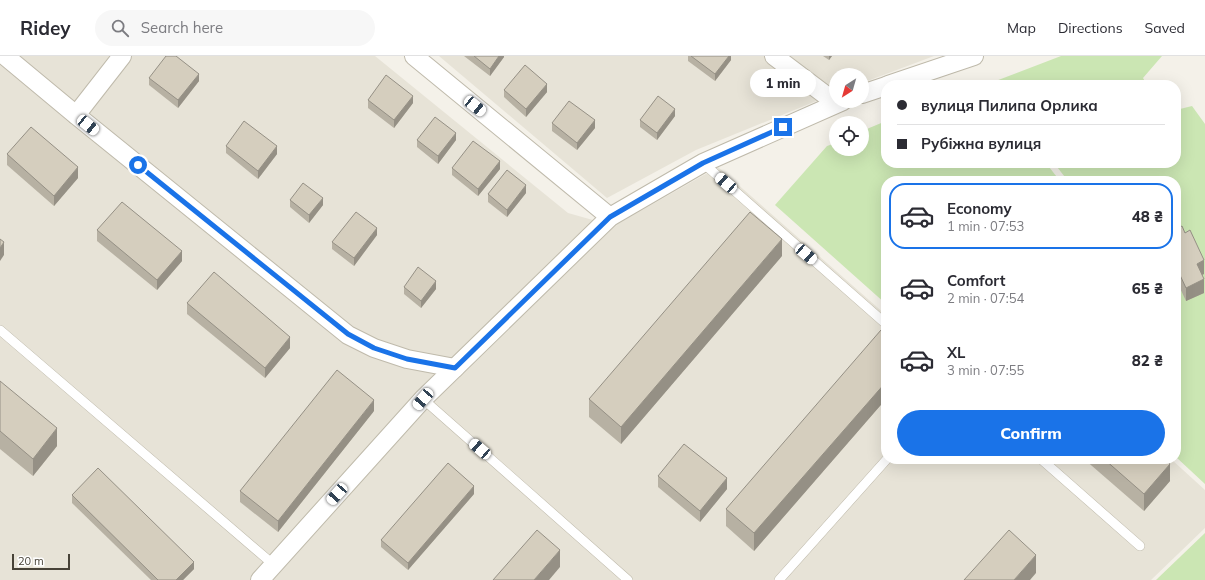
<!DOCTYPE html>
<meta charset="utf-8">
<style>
:root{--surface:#fff;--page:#f7f7f7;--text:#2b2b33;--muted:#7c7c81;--line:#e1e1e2;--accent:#1a73e8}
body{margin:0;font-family:Mulish,sans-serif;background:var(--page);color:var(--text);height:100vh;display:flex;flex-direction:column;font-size:15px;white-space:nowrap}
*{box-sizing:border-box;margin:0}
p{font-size:13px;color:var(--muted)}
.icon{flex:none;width:22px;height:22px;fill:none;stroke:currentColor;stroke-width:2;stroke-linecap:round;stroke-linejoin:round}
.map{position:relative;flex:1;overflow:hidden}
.sheet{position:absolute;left:881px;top:120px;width:300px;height:288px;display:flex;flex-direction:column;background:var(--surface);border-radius:16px;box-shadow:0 4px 16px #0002}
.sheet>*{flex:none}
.top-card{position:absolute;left:881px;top:24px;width:300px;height:88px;border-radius:16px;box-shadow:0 4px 16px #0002;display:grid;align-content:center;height:88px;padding:0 16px;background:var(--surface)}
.needle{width:26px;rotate:217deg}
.tools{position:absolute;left:829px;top:12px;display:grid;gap:8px}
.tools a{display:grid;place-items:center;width:40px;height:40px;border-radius:50%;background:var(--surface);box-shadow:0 4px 16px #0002;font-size:20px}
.scale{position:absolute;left:12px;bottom:10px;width:58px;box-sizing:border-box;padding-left:4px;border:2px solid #474237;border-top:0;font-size:11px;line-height:14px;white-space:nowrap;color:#474237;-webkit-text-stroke:3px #fff;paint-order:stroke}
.end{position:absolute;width:18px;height:18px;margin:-9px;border:5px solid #1a73e8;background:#fff;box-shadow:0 0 0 2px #fff}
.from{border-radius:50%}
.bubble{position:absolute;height:28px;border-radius:14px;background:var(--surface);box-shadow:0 4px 16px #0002;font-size:13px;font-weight:800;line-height:28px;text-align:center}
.car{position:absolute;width:12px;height:24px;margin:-12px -6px;border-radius:5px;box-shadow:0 0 3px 1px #0007;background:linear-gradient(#fff 24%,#345 0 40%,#fff 0 76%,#345 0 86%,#fff 0)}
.top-card b{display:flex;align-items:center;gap:14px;height:38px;font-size:15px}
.top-card b+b{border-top:1px solid var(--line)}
.top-card i{width:10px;height:10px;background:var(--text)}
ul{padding:7px 0 0;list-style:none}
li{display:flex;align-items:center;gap:12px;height:66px;margin:0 8px 6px;padding:0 8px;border:2px solid transparent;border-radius:16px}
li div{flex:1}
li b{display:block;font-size:15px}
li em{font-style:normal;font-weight:800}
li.current{border-color:var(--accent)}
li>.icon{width:36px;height:36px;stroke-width:1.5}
.button{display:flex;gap:8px;margin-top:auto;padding:8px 16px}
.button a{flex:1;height:46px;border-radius:24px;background:var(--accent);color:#fff;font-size:16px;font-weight:800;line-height:46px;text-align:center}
header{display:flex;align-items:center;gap:24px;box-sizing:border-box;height:56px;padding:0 20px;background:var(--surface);border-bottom:1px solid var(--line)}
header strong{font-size:19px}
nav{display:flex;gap:22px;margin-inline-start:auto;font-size:14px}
.search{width:280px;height:36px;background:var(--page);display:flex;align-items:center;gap:10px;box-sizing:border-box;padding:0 14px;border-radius:22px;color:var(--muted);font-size:15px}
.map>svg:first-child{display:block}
</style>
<header>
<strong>Ridey</strong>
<div class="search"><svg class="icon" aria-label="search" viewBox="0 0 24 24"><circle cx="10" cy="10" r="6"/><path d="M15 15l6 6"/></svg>Search here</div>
<nav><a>Map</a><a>Directions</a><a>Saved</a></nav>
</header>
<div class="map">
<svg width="1205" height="524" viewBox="0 0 1205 524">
<rect width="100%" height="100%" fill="#f4f1e9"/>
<g fill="#e7e3d7">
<path d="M0,0H375L568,157L614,170L718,111L886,259V403H1171L1205,434V472L1151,524H0Z"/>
<path d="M439,0H934L862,27V19H836V37L696,94L607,142Z"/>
</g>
<g fill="#cbe6b3">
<path d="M1061,0H1162L1143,22L1147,29H995L993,26Z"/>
<path d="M1192,50L1205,68V428L1176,401V125H1068L1054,107H1176V54Z"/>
<path d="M886,65V107H1046L1060,125H886V248L775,149L827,90L836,87V93H862V75Z"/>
<path d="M1205,477V524H1156Z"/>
</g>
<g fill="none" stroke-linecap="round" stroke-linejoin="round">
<g stroke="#bfbaab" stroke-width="10">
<g id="lane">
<path d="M703,107L886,268"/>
<path d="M0,274L274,509"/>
<path d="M423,343L628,524"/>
<path d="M1041,403L1140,490"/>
<path d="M779,524L887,403"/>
</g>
</g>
<g stroke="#bfbaab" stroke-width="20">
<g id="street">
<path d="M5,0L76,59L348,279L374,292L407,303L455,312"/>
<path d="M414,0L610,161"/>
<path d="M774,0L836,47"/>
<path d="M888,29L974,0"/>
<path d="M862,38L886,30"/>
<path d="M76,59L122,0"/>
<path d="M260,524L423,343L610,161L703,107L843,45"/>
</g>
</g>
<use href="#lane" stroke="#fff" stroke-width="9"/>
<use href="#street" stroke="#fff" stroke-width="18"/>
</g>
<g fill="#b7b1a3">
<path d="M464,0H504V1L490,20Z"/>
<path d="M688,0H731V4L715,25L688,5Z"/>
<path d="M823,0H832L829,4Z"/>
<path d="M149,22L199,25L178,52L149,29Z"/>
<path d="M504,34L547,36L526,61L504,41Z"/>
<path d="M368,44L413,47L394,72L368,52Z"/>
<path d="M675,60L657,84L640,71V64Z"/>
<path d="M552,67L595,72L577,94L552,75Z"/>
<path d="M417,84H456L438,108L417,91Z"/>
<path d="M226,90L277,98L258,123L226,97Z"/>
<path d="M7,98L78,122L54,150L7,109Z"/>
<path d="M452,112L500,113L478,140L452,119Z"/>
<path d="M526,137L507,161L488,146V138Z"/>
<path d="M290,144L323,149L309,167L290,151Z"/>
<path d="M1176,173L1204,218L1202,219L1204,237L1186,245L1179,230L1176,231Z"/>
<path d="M97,174L182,205L157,234L97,185Z"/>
<path d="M377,179L354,210L332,193V186Z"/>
<path d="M782,200L621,388L589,361V343Z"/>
<path d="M404,231L436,233L421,252L404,238Z"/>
<path d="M187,247L290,292L265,322L187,258Z"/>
<path d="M886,279V343L754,495L726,470V453Z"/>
<path d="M0,325L57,390L33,420L0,393Z"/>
<path d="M374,355L278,476L240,446V435Z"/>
<path d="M1084,403H1165L1170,425L1144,455Z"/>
<path d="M658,420L727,433L700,466L658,431Z"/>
<path d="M474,438L408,514L381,491V484Z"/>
<path d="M72,439L194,513L183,524H151L72,447Z"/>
</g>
<g fill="#959085">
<path d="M499,0H504V1L490,20V13Z"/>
<path d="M729,0H731V4L715,25V18Z"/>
<path d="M829,0H832L829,4Z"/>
<path d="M199,18V25L178,52V44Z"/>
<path d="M547,28V36L526,61V53Z"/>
<path d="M413,40V47L394,72V64Z"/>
<path d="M675,53V60L657,84V77Z"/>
<path d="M595,64V72L577,94V87Z"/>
<path d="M456,77V84L438,108V100Z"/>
<path d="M277,90V98L258,123V115Z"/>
<path d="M500,105V113L478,140V133Z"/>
<path d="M78,111V122L54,150V140Z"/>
<path d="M526,129V137L507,161V154Z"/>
<path d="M323,142V149L309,167V159Z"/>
<path d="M377,172V179L354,210V202Z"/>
<path d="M782,183V200L621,388V371Z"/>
<path d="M4,186V199L0,205V192Z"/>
<path d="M182,195V205L157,234V224Z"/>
<path d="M1204,204V218L1197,221V208Z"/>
<path d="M1179,217V230L1176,231V218Z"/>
<path d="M1204,223V237L1186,245V232Z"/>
<path d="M436,225V233L421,252V245Z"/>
<path d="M290,281V292L265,322V312Z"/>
<path d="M886,326V343L754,495V477Z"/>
<path d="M374,344V355L278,476V465Z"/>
<path d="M57,372V390L33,420V403Z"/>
<path d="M1170,408V425L1144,455V438Z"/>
<path d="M727,422V433L700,466V455Z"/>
<path d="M474,430V438L408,514V507Z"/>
<path d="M560,494V511L549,524H534Z"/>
<path d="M1036,499V517L1030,524H1014Z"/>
<path d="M194,506V513L183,524H176Z"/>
</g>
<g fill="#d5cebe" stroke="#959085">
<path d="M166,0H176L199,18L178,44L149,22Z"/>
<path d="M474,0H499L490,13Z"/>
<path d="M691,0H729L715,18Z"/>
<path d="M525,9L547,28L526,53L504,34Z"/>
<path d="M386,19L413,40L394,64L368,44Z"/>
<path d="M658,40L675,53L657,77L640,64Z"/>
<path d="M569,45L595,64L577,87L552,67Z"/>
<path d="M435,61L456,77L438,100L417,84Z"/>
<path d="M244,65L277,90L258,115L226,90Z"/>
<path d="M31,71L78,111L54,140L7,98Z"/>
<path d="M473,85L500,105L478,133L452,112Z"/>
<path d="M507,114L526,129L507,154L488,138Z"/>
<path d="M303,127L323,142L309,159L290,144Z"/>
<path d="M122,146L182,195L157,224L97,174Z"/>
<path d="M356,156L377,172L354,202L332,186Z"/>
<path d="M750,156L782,183L621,371L589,343Z"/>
<path d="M1182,170L1185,177L1190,174L1204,204L1197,208L1204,223L1186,232L1179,217L1176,218V173Z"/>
<path d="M0,183L4,186L0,192Z"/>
<path d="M418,211L436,225L421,245L404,231Z"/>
<path d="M214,216L290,281L265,312L187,247Z"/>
<path d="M881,274L886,279V326L754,477L726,453Z"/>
<path d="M337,314L374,344L278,465L240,435Z"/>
<path d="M0,325L57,372L33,403L0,375Z"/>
<path d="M684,388L727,422L700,455L658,420Z"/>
<path d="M1104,403H1165L1170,408L1144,438Z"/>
<path d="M448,407L474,430L408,507L381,484Z"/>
<path d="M98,412L194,506L176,524H158L72,439Z"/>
<path d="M537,474L560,494L534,524H493Z"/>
<path d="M1009,474L1036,499L1014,524H964Z"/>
</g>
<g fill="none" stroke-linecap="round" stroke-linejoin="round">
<path stroke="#1a73e8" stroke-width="5" d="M138,109L348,278L374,292L407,303L455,312L610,161L703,107L783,71"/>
</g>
</svg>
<div class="tools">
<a><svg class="needle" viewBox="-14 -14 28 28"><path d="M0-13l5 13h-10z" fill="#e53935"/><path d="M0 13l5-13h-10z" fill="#7c7c81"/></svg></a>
<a><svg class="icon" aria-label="locate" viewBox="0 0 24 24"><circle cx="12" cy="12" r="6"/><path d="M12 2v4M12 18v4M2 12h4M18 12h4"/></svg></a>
</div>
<div class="scale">20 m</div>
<i class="end from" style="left:138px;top:109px"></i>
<i class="end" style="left:783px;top:71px"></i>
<div class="bubble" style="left:750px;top:13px;width:66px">1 min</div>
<i class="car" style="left:475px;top:50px;rotate:129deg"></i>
<i class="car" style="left:88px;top:69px;rotate:129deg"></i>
<i class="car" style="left:726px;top:127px;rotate:311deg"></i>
<i class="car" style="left:806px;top:198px;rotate:131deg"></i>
<i class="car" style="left:423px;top:343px;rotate:221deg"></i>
<i class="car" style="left:480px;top:393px;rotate:311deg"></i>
<i class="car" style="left:337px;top:438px;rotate:222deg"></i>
<div class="top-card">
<b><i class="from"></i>вулиця Пилипа Орлика</b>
<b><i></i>Рубіжна вулиця</b>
</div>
<section class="sheet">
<ul>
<li class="current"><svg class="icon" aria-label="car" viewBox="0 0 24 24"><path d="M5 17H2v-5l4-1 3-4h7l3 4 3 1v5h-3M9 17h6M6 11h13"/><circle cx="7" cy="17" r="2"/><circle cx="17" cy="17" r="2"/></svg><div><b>Economy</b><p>1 min · 07:53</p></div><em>48 ₴</em></li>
<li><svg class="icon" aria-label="car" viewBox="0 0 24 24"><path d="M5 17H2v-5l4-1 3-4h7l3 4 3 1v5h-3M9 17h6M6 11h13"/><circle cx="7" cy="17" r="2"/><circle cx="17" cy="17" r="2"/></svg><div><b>Comfort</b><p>2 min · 07:54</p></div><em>65 ₴</em></li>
<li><svg class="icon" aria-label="car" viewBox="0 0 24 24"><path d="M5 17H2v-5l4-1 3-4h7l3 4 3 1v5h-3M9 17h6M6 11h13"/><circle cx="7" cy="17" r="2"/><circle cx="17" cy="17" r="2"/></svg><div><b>XL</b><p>3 min · 07:55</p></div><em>82 ₴</em></li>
</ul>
<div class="button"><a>Confirm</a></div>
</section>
</div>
